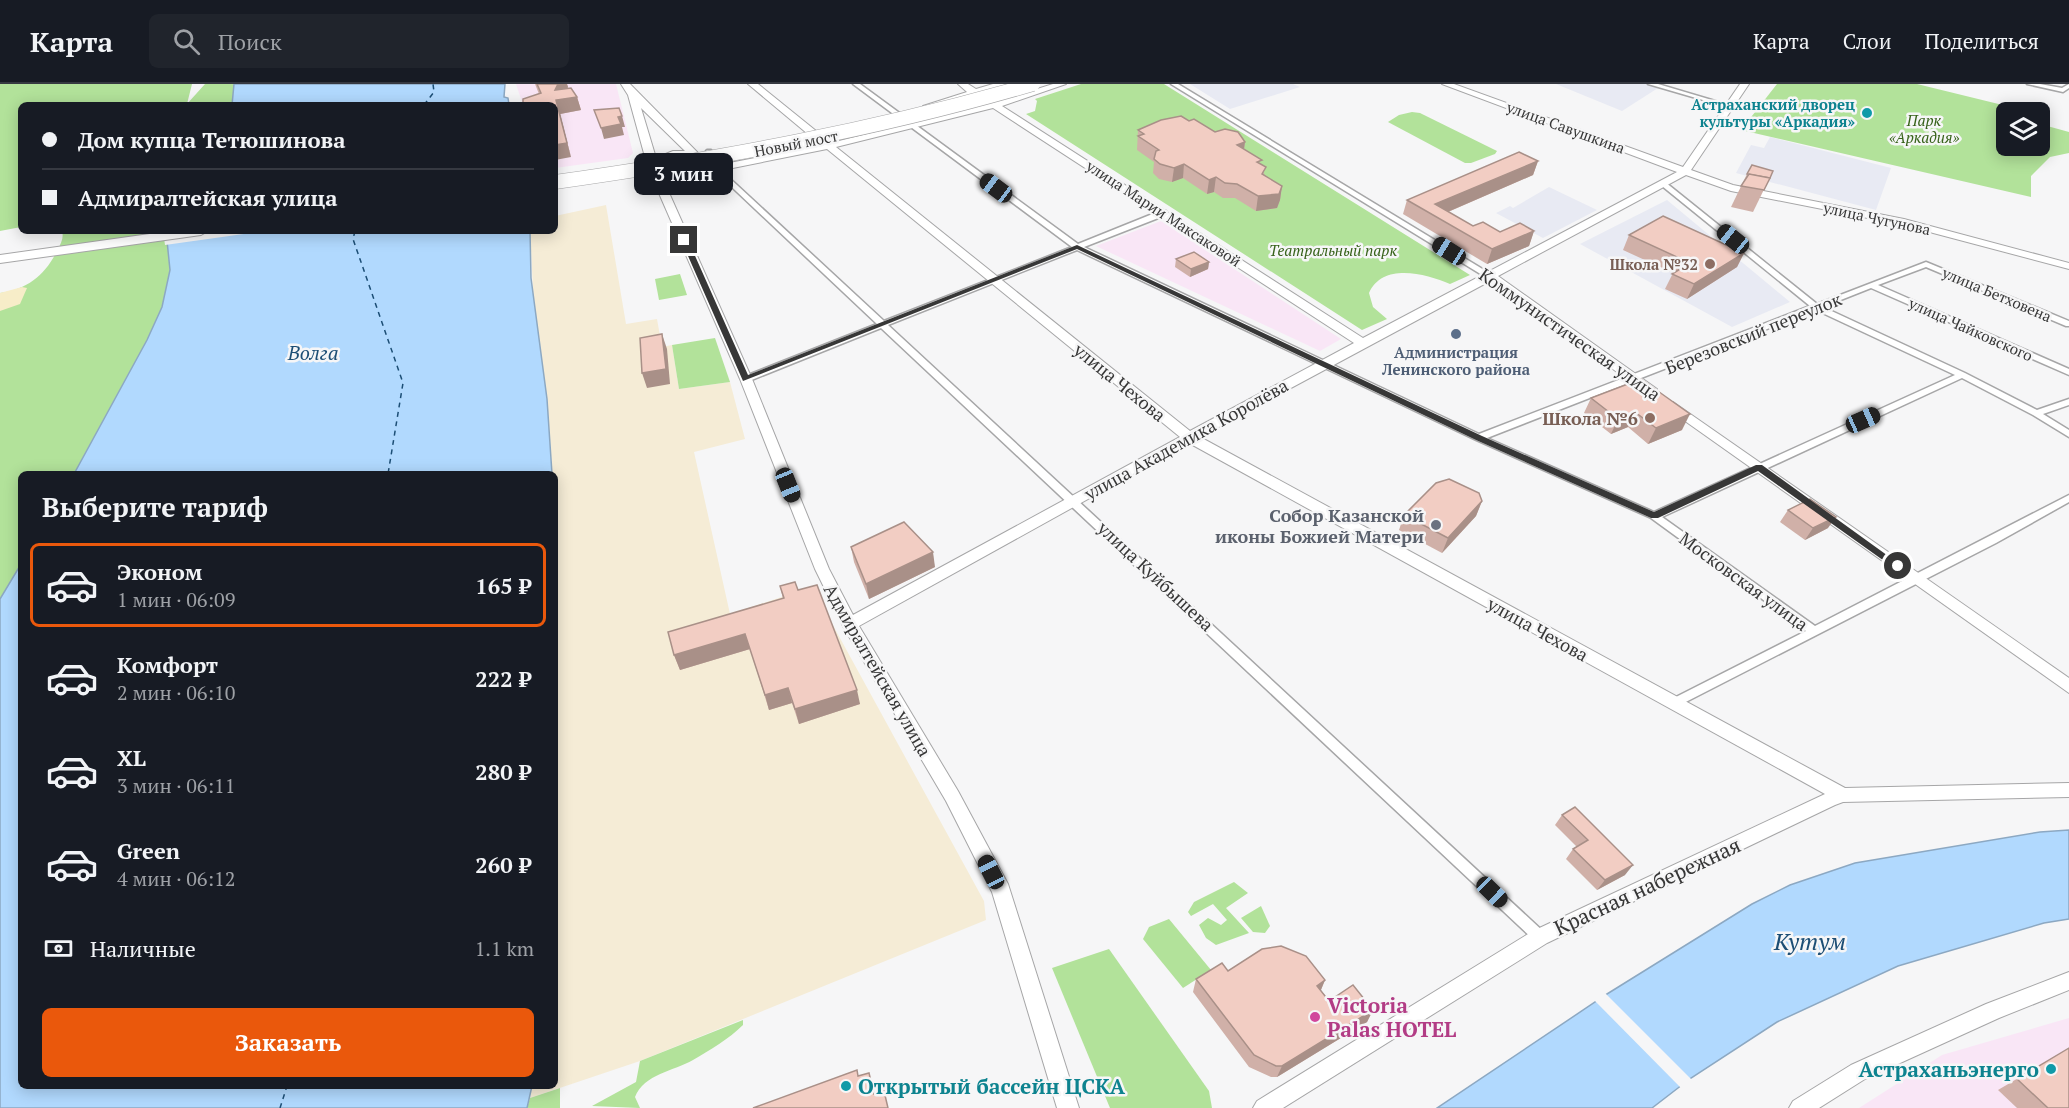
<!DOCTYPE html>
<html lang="ru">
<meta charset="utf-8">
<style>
:root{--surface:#171b24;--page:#20242c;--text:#f1f3f6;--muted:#9ea1a6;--line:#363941;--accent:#ea580c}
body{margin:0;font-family:"PT Serif",serif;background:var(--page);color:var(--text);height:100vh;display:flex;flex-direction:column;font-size:22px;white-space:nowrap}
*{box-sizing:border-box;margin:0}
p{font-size:20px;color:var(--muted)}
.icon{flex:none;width:33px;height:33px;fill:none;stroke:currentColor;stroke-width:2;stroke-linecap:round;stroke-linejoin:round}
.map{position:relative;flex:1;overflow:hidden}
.panel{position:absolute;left:18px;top:387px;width:540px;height:618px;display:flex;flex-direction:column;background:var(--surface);border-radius:9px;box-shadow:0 3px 15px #0003}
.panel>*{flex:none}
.banner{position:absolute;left:18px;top:18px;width:540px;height:132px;border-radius:9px;box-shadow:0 3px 15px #0003;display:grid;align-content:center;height:132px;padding:0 24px;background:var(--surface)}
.fabs{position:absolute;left:1996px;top:18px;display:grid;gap:12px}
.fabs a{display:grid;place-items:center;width:54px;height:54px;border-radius:9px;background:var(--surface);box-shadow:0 3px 15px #0003;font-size:30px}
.end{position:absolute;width:27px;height:27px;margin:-14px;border:8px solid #373737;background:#fff;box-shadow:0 0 0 3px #fff}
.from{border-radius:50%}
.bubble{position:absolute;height:42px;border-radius:9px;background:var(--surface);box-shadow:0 3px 15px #0003;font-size:20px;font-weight:800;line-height:42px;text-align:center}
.car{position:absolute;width:18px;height:36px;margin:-18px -9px;border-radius:8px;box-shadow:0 0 4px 2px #0007;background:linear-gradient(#222 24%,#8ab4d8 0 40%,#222 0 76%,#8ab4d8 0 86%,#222 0)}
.banner b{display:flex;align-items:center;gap:21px;height:57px;font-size:22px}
.banner b+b{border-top:2px solid var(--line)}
.banner i{width:15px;height:15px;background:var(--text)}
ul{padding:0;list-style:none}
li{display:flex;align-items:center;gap:18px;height:84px;margin:0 12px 9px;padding:0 12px;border:3px solid transparent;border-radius:9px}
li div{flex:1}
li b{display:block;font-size:22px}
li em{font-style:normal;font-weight:800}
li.on{border-color:var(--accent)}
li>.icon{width:54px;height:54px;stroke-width:1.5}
h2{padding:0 24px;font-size:27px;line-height:72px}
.pay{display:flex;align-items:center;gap:15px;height:66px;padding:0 24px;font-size:22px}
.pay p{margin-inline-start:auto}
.action{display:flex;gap:12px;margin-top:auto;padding:12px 24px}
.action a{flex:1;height:69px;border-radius:9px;background:var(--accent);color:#fff;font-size:24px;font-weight:800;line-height:69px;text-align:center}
header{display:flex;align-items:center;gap:36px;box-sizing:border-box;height:84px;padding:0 30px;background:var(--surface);border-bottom:2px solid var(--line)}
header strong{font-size:28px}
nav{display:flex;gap:33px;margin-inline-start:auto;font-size:21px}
.search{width:420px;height:54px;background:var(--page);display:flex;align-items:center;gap:15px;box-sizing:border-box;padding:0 21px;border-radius:9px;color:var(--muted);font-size:22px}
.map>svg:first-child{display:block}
</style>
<header>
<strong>Карта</strong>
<div class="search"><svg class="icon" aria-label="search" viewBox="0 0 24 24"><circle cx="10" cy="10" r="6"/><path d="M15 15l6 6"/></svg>Поиск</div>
<nav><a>Карта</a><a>Слои</a><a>Поделиться</a></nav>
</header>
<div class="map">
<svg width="2069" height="1024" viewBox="0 0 2069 1024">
<rect width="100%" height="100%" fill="#f6f6f7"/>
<g fill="#f9e6f6">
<path d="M516,0H616L633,69L628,74L555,84V21H523Z"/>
<path d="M1161,137L1341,255L1320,267L1096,162Z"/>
<path d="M2069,934V1024H1859L1942,971Z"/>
</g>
<path fill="#f5ecd6" d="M606,121L626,240L657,235L662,263L672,261L679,305L730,298L745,355L694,368L730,530L812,503L984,817L986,836L640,977L530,1014L532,1002H555L556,440L555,390H552L547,315L534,224L530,147H555V132Z"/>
<g fill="#e8eaf3">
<path d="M1190,0H1293L1300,3L1230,25Z"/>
<path d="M1556,0H1646L1658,4L1622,27Z"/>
<path d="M1770,53L1891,84L1876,126L1736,89L1751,61L1764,64Z"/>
<path d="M1549,103L1597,126L1543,154L1496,129L1510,122L1513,124Z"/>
<path d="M1667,116L1790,218L1732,243L1580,160Z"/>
</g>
<g fill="#b2e29a">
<path d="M0,0H192L187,20L205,0H234L232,21H21V143L0,147Z"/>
<path d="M1081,0H1164L1470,191L1450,200C1426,190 1383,178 1369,209L1373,223L1387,235L1362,246L1026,30L1035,27L1037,17L1035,15Z"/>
<path d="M1777,0H1917L2023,26L2021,28H2007V62H2040V40L2069,48V69L2050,73L2031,92V113L1741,46Z"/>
<path d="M1412,28L1420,29L1497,67L1495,70L1471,79H1465L1388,38L1399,31Z"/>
<path d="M62,147H166L170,186L162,223L147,256L74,390H21V480L12,496L0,543V209C29,205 46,190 58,165C61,159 64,154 62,147Z"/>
<path d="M680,190L687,211L659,216L655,195Z"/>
<path d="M715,254L730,298L679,305L672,261Z"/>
<path d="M1234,798L1248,809L1226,824L1249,849L1216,861L1206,854L1199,841L1208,834L1221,841L1227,836L1213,820L1191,832L1188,828L1194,818Z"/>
<path d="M1261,822L1270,842L1265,849L1253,848L1241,834Z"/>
<path d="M1169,835L1211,886L1183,904L1143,855L1149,843Z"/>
<path d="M1109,865L1209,1007L1212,1024H1110L1052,884Z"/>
<path d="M743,936V941C729,955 710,966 693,976C674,987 644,990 635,1013L640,1024L592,1022L636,998L640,977Z"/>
<path d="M560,1004V1024H527L530,1014Z"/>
</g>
<path fill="#f7edc8" d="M22,203L27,204L20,220L0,227V209Z"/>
<g fill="#b1d9fe" stroke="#8ca8c2" stroke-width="1.5">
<path d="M234,0H505L504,13L508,14L509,21H232Z"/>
<path d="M166,147H530L531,194L547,315L552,390H74L147,256L162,223L170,186Z"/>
<path d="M21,480V1002H532L527,1024H0V515Z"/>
<path d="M2069,746V835L2044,839L1898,882L1777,938L1691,994L1652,1024H1437L1607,910L1752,820L1790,801L1855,779L2040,748Z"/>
</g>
<g fill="#f6f6f7">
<path d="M163,147H265L165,161Z"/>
<path d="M1604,908L1693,997L1682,1005L1594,916Z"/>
</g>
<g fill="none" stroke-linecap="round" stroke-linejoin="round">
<g stroke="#1c4e75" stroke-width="1.5" stroke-dasharray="5 4.5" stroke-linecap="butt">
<path d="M424,21L434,8L433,0"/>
<path d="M355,147L353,155L403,299L388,390"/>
<path d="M280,1024L287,1002"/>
</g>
<g stroke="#a6a6a7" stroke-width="3">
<g id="street">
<path d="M853,0H860L1078,160L1160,127H1166V131L1084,163L1479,350L1810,222L1662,102L1661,100L1665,98L1817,220L1926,178L2069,237V242H2066L1926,183L1878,201L2069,285V291L1871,204L1823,223L1965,289L2037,326L2069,315V321L2043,330L2069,346V353L2033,331L1962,294L1662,433L1815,542L2069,411V418L1996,459L1674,624L1670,622L1668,619L1670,616L1806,547L1651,434L1476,356L1077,166L888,241L1545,849L1547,853L1545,857L1540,859L1535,857L881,244L749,297H743V293L877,240L719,91L706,67L707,66H711L724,89L884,237L1072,163ZM1816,226L1955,291L1654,428L1487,354Z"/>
<path d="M1171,0H1178L1494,192L1490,194H1487Z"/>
<path d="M1648,0H1658L1732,22L1727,23Z"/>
<path d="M2027,0H2040L2062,4L2069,0V4L2063,8Z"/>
</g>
</g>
<g stroke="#a6a6a7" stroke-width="2">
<g id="secondary">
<path d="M621,0H630L704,75L699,78C685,73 673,69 660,80L659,86L673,90L821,61L748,0H758L831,59L987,20L974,12L928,25L923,22L967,8L958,0H968L976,5L993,0H1007L982,9L995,18L1053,0H1066L1002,22L1363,254L1677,88L1442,0H1454L1683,83L1740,0H1749L1691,86L1733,101L1904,135L2069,179V185L1903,141L1731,107L1686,91L1498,192L1657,305V311H1649L1490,197L1200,353L1845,704L2069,699V713L1843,718L1835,721L1547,859L1283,1024H1253L1257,1017L1533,847L1825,710L1189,359L859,542L958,707L1008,800L1079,1024H1057L992,808L946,717L844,544L815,485L740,295L648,84L628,11ZM641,24L685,67H673L656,74ZM993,24L1354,259L1190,347L836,63ZM827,65L1180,353L853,531L829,485L752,295L662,93L673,96Z"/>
<path d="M1673,318L2069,594V609L1668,325L1667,322Z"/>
<path d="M2069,888V906L1999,934L1865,995L1819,1024H1789L1793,1017L1851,981L1986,920Z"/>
</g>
</g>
<g stroke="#a6a6a7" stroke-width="2">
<path id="highway" d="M171,147H208L201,151L0,179V171Z"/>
</g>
<use href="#street" fill="#fff" fill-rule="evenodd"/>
<use href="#secondary" fill="#fff" fill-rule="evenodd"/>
<use href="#highway" fill="#fff" fill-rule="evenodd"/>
<g stroke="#a6a6a7" stroke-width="15" stroke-linecap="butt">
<path id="highway-bridge" d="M555,98C717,75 876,46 1033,0"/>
</g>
<use href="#highway-bridge" stroke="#fff" stroke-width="14"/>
</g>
<g fill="#d0b0a8">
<path d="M535,0H567L568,3L567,5L577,13L581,26L560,30L571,73L555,21H523L539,10Z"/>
<path d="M1189,37L1215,48L1245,58L1244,65L1261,80L1265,92L1282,102L1280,116L1277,124L1256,127L1235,114H1223L1214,108L1207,110L1183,94L1172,98L1159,95L1153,89L1154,78L1137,66L1138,46Z"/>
<path d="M1538,77L1533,91L1448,128L1473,142L1500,148L1534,147L1529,162L1487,180L1403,130L1407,116Z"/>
<path d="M1773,87L1753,128L1731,123L1747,90Z"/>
<path d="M1629,151L1744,169L1737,183L1687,215L1665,205L1673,189L1623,166Z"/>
<path d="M1176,175L1209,178L1208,185L1190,193L1175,183Z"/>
<path d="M1641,295L1682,346L1648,360L1628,343L1611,350L1584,329L1591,314Z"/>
<path d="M1482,417L1476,432L1442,469L1399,446L1404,431Z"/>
<path d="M1788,426L1828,444L1805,456L1780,438Z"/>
<path d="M851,463L935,483L869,515L854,478Z"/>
<path d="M780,502L798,506L860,620L799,640L792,619L769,626L750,565L680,586L674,571L783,515Z"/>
<path d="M1562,731L1625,791L1597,806L1566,775L1573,765L1577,763L1555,741Z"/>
<path d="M1228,887L1325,896L1321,906L1329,917L1373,926L1367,938L1277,993H1271L1249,983L1193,908L1196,895Z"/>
<path d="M2069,964V1024H2017L1998,1006Z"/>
</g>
<g fill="#a99088">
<path d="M558,0H567L568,3L561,15L577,13L581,26L560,30L571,73L555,76L556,16L555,6Z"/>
<path d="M622,32L625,43H622L624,51L604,55L601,44L618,33Z"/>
<path d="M1245,58L1243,72L1237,61Z"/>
<path d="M1538,77L1533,91L1436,133L1435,120Z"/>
<path d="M1184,80L1183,94L1172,98L1174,84Z"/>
<path d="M1216,93L1214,108L1207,110L1209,96Z"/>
<path d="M1282,102L1280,116L1277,124L1256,127L1258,112Z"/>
<path d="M1534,147L1529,162L1487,180L1492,165Z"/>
<path d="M1744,169L1737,183L1687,215L1694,200Z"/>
<path d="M1209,178L1208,185L1190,193L1191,185Z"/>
<path d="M662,250L667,265L670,300L647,304L642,289Z"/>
<path d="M1635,328L1628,343L1611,350L1618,335Z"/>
<path d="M1690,330L1682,346L1648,360L1656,344Z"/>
<path d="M1482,417L1476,432L1442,469L1448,454Z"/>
<path d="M1836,433L1828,444L1805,456L1813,444Z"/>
<path d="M933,468L935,483L869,515L866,500Z"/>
<path d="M745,550L750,565L680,586L674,571Z"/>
<path d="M788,604L792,619L769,626L765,611Z"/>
<path d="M857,606L860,620L799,640L795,625Z"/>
<path d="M1633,781L1625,791L1597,806L1605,796Z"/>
<path d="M1325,896L1320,908L1317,902Z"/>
<path d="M1373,926L1367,938L1277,993L1282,982Z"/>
</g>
<g fill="#f2cdc3" stroke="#a99088" stroke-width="1.5">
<path d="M537,0H558L555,6L571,4L577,13L556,16L567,59L555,61V21H523V15L541,9Z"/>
<path d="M619,24L622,32L618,33L621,40L601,44L594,26Z"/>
<path d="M1181,32L1189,37L1194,35L1215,48L1225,45L1238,48L1245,58L1237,61L1262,76L1257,78L1266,83L1262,90L1282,102L1279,110L1258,112L1237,100L1225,99L1216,93L1209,96L1184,80L1174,84L1160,80L1154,75L1156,67L1159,66L1138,52L1144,50L1138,46L1161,36Z"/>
<path d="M1519,68L1538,77L1435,120L1473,142L1483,138L1500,148L1520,139L1534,147L1492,165L1407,116Z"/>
<path d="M1752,81L1773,87L1770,94L1747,90Z"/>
<path d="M1749,90L1770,94L1764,106L1741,102Z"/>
<path d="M1663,132L1744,169L1694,200L1672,190L1690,179L1629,151Z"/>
<path d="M1194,168L1209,178L1191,185L1176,175Z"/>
<path d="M662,250L666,285L642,289L640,254Z"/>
<path d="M1641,295L1690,330L1656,344L1635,328L1618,335L1591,314Z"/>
<path d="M1449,395L1479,409L1482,417L1448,454L1404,431L1436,399Z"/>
<path d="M1810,415L1836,433L1813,444L1788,426Z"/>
<path d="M904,438L933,468L866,500L851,463Z"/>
<path d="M795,498L798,506L817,501L857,606L795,625L788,604L765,611L745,550L674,571L668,548L784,514L780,502Z"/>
<path d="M1575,723L1633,781L1605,796L1573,765L1588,756L1562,731Z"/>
<path d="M1281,862L1306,872L1325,896L1317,902L1329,917L1353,901L1373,926L1282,982H1276L1254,971L1196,895L1222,879L1228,887L1262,865Z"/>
<path d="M2069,964V1024H2048L2017,995Z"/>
<path d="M857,986L858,992L869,989L874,1010L884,1007L888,1024H753Z"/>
</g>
<path fill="#373737" d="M684,153L688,156L748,291L1077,161L1482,352L1654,428L1756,381H1762L1902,482L1894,484L1758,387L1658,434H1651L1476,356L1077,165L743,297L681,156Z"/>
<g fill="#0f9aa8" stroke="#f6f6f7" stroke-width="2">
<circle cx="1867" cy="29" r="6"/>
<circle cx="2051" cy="985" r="6"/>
<circle cx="846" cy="1002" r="6"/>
</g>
<g fill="#8d6e63" stroke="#f6f6f7" stroke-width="2">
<circle cx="1710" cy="180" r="6"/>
<circle cx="1650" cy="334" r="6"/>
</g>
<circle fill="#5c6f8a" stroke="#f6f6f7" stroke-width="2" cx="1456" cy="250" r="6"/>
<circle fill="#6b7280" stroke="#f6f6f7" stroke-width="2" cx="1436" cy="441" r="6"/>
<circle fill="#d1479c" stroke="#f6f6f7" stroke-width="2" cx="1315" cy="933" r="6"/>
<g text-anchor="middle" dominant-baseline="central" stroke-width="5" stroke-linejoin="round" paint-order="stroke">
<g font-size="15" font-weight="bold" fill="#0d838f" stroke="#f6f6f7" text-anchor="end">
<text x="1855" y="20">Астраханский дворец<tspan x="1855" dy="17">культуры «Аркадия»</tspan></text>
</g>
<g font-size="15" font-style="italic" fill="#37621a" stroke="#f6f6f7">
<text x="1924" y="36">Парк<tspan x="1924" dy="17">«Аркадия»</tspan></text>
<text x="1333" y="166">Театральный парк</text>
</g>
<g font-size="15" fill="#373737" stroke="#f6f6f7">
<text transform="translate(1566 43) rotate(20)">улица Савушкина</text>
<text transform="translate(796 59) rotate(-11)">Новый мост</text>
<text transform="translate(1164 129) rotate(33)">улица Марии Максаковой</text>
<text transform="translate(1877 134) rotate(12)">улица Чугунова</text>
<text transform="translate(1997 210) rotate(23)">улица Бетховена</text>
<text transform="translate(1971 245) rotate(24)">улица Чайковского</text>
</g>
<g font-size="15" font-weight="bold" fill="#785e54" stroke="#f6f6f7" text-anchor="end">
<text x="1698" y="180">Школа №32</text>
</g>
<g font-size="15" font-weight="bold" fill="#4e5e75" stroke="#f6f6f7">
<text x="1456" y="268">Администрация<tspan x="1456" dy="17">Ленинского района</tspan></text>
</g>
<g font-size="18" fill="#373737" stroke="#f6f6f7">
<text transform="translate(1753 249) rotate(-22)">Березовский переулок</text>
<text transform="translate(1570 250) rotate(35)">Коммунистическая улица</text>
<text transform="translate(1120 298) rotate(39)">улица Чехова</text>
<text transform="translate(1186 355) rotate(-29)">улица Академика Королёва</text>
<text transform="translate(1156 492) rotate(43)">улица Куйбышева</text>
<text transform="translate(1744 497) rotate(36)">Московская улица</text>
<text transform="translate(1538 545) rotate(29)">улица Чехова</text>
<text transform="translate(878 586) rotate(60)">Адмиралтейская улица</text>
</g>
<g font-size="18" font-weight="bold" fill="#785e54" stroke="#f6f6f7" text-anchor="end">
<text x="1638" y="334">Школа №6</text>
</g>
<g font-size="18" font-weight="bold" fill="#5b616d" stroke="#f6f6f7" text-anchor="end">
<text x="1424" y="431">Собор Казанской<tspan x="1424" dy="21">иконы Божией Матери</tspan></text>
</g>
<g font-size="20" font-style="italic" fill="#1c4e75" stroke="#f6f6f7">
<text x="313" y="268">Волга</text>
</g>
<g font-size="21" fill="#373737" stroke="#f6f6f7">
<text transform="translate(1647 802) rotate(-25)">Красная набережная</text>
</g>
<g font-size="21" font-weight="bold" fill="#b23c85" stroke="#f6f6f7" text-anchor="start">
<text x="1327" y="921">Victoria<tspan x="1327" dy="24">Palas HOTEL</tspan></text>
</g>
<g font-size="21" font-weight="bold" fill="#0d838f" stroke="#f6f6f7" text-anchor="end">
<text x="2039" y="985">Астраханьэнерго</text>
<text x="858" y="1002" text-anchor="start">Открытый бассейн ЦСКА</text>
</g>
<g font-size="24" font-style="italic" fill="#1c4e75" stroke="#f6f6f7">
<text x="1810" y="857">Кутум</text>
</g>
</g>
</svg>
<div class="fabs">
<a><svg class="icon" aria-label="layers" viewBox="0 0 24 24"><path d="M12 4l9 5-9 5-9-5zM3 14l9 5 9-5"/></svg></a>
</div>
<i class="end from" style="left:1898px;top:482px"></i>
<i class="end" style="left:684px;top:156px"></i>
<div class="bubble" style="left:634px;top:69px;width:99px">3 мин</div>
<i class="car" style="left:996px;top:104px;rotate:307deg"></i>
<i class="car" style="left:1733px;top:155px;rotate:309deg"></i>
<i class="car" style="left:1449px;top:167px;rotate:302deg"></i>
<i class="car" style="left:1863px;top:336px;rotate:66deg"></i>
<i class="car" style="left:788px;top:401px;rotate:158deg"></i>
<i class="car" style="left:991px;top:788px;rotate:333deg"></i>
<i class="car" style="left:1492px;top:808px;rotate:134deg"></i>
<div class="banner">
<b><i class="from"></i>Дом купца Тетюшинова</b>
<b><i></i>Адмиралтейская улица</b>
</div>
<section class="panel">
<h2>Выберите тариф</h2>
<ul>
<li class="on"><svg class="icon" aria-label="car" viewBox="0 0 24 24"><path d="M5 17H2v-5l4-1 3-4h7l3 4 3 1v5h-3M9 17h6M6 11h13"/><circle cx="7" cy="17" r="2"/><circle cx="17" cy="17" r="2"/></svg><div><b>Эконом</b><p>1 мин · 06:09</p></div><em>165 ₽</em></li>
<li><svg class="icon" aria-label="car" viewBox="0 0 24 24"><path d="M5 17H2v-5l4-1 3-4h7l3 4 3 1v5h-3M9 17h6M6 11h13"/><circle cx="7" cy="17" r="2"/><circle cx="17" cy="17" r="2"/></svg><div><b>Комфорт</b><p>2 мин · 06:10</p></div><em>222 ₽</em></li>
<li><svg class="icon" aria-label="car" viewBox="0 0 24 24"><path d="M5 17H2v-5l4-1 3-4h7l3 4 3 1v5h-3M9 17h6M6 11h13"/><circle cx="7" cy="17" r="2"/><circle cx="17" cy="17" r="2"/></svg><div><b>XL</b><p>3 мин · 06:11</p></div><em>280 ₽</em></li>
<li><svg class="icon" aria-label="car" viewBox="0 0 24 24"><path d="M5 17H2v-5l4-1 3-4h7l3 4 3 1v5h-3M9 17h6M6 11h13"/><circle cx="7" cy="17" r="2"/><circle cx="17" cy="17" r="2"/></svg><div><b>Green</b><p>4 мин · 06:12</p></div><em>260 ₽</em></li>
</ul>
<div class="pay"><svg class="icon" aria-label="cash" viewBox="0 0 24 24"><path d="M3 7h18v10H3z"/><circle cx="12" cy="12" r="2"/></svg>Наличные<p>1.1 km</p></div>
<div class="action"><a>Заказать</a></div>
</section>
</div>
